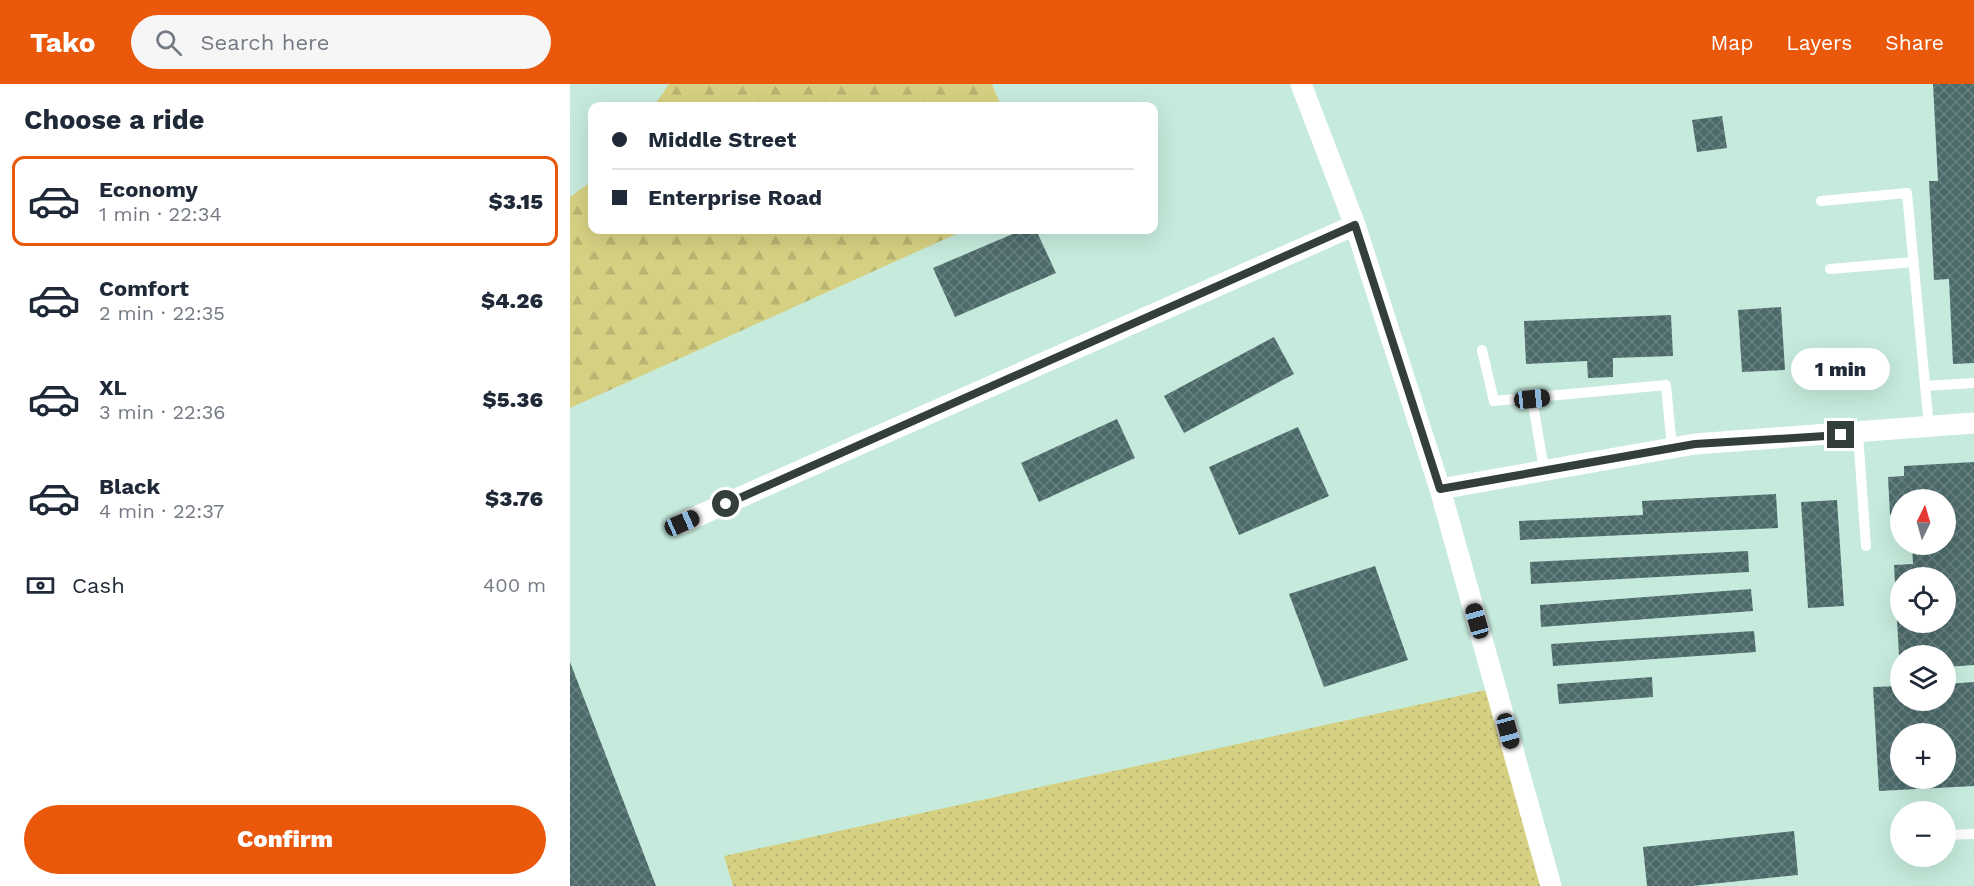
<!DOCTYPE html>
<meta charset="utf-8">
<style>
:root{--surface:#fff;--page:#f6f6f7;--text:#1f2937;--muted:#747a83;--line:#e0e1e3;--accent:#ea580c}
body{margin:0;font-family:"Work Sans",sans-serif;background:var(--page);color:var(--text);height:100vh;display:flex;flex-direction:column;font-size:22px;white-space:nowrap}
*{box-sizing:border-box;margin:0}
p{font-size:20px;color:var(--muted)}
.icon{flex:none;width:33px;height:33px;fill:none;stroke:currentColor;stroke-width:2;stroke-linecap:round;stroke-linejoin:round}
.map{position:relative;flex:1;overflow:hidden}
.sheet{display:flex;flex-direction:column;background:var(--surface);width:570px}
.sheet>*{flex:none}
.banner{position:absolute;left:18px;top:18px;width:570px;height:132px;border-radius:12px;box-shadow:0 6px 24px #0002;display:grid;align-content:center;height:132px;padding:0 24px;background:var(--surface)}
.needle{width:39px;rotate:5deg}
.buttons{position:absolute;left:1320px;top:405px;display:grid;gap:12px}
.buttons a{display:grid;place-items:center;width:66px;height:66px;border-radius:50%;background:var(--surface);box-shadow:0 6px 24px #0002;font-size:30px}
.end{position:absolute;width:27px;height:27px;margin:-14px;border:8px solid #343f3b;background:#fff;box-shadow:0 0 0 3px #fff}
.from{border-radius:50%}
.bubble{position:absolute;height:42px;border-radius:21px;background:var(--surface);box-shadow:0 6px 24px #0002;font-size:20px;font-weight:800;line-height:42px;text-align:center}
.car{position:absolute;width:18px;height:36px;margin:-18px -9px;border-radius:8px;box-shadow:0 0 4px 2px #0007;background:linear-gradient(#222 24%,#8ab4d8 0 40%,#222 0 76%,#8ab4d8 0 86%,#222 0)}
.banner b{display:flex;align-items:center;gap:21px;height:57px;font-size:22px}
.banner b+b{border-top:2px solid var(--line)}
.banner i{width:15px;height:15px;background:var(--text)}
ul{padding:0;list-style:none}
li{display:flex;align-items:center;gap:18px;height:90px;margin:0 12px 9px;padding:0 12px;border:3px solid transparent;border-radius:12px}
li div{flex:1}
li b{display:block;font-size:22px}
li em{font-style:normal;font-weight:800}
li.current{border-color:var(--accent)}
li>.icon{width:54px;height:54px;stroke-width:1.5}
h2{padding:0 24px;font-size:27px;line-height:72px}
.pay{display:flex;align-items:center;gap:15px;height:66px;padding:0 24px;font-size:22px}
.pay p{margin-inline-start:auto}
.action{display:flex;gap:12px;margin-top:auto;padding:12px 24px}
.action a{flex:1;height:69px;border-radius:36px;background:var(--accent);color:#fff;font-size:24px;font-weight:800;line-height:69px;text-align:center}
header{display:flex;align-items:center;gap:36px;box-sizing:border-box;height:84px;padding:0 30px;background:var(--accent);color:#fff}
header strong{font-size:28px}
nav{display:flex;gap:33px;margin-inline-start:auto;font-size:21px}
.search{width:420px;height:54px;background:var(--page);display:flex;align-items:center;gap:15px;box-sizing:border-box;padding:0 21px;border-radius:33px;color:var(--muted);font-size:22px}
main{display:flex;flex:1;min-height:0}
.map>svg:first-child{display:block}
</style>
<header>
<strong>Tako</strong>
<div class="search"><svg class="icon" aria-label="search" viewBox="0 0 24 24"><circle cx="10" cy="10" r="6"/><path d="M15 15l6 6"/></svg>Search here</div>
<nav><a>Map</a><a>Layers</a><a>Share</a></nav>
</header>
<main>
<section class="sheet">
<h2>Choose a ride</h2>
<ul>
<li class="current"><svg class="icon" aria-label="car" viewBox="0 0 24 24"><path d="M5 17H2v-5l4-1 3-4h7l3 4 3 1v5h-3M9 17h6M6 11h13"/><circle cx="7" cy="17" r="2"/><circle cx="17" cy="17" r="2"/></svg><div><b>Economy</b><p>1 min · 22:34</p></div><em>$3.15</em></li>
<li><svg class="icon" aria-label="car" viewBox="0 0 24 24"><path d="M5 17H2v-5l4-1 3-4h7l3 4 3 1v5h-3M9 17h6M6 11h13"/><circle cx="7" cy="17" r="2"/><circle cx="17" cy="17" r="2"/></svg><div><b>Comfort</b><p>2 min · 22:35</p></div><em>$4.26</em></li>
<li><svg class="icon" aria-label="car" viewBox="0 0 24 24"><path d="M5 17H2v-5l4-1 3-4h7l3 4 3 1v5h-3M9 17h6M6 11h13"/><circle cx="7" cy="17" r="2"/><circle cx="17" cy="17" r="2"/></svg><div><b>XL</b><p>3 min · 22:36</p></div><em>$5.36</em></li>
<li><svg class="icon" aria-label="car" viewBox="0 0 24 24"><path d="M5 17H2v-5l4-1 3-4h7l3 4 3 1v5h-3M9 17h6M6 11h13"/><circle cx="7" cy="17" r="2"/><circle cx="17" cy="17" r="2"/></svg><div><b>Black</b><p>4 min · 22:37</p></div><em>$3.76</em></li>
</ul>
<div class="pay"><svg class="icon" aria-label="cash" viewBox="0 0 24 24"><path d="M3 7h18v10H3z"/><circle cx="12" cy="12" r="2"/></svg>Cash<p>400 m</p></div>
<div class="action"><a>Confirm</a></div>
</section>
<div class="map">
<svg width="1404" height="802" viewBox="0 0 1404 802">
<defs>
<pattern id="green-dots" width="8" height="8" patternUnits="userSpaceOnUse" patternTransform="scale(1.5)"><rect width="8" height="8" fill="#d6d182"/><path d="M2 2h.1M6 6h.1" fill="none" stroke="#b8b471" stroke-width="1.8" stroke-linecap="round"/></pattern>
<pattern id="forest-firs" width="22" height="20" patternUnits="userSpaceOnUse" patternTransform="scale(1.5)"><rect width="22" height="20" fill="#d6d182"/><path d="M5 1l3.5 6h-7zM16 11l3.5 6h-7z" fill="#b8b471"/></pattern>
<pattern id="building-cross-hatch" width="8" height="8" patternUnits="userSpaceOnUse" patternTransform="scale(1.5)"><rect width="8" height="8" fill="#4d6a6b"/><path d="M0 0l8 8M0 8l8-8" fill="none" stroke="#6a8181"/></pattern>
</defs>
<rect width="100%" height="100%" fill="#d9f6e9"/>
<path fill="#c6ebdc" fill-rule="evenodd" d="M0,0H1404V802H0ZM22,22H584V146H22ZM1330,416H1376V460H1330ZM1330,494H1376V538H1330ZM1330,572H1376V616H1330ZM1330,650H1376V694H1330ZM1330,728H1376V772H1330Z"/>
<path fill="url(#green-dots)" d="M925,604L981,802H163L154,772Z"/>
<g fill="url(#forest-firs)">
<path d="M99,0H422L431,22H84Z"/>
<path d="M22,97V146H395L0,324V113Z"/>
</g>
<g fill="url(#building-cross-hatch)" fill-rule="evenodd">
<path d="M1363,0H1404V279L1383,280L1379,195L1364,196L1359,97H1368Z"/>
<path d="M1152,32L1157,64L1127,68L1122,36Z"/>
<path d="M452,146H466L486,189L385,233L363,184Z"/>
<path d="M1211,223L1215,286L1172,288L1168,226Z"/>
<path d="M1101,231L1103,272L1043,274V293L1018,294L1017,277L956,280L954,237Z"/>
<path d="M704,253L724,290L614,349L594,312Z"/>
<path d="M547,335L565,374L469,418L451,379Z"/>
<path d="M728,343L759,412L669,451L639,383Z"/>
<path d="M1404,378V581L1376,583V572H1329L1324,481L1343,480L1342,460H1376V416H1330V430L1320,431L1318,393L1334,392V382ZM1330,494H1376V538H1330Z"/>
<path d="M1206,410L1208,444L950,456L949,437L1073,431L1072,417Z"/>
<path d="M1267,416L1274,522L1238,524L1231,418Z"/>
<path d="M1178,467L1179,488L961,500L960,478Z"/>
<path d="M805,482L838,576L754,603L719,510Z"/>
<path d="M1181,505L1183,527L971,543L970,521Z"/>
<path d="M1184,547L1186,568L983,582L981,560Z"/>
<path d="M0,578L86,802H0Z"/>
<path d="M1082,593L1083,613L989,620L987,600Z"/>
<path d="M1404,598V702L1309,707L1303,603L1330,602V616H1376V600ZM1330,650H1376V694H1330Z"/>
<path d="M1224,747L1228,791L1122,802H1077L1073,763Z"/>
</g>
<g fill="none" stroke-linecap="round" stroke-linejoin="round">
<g stroke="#fff" stroke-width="10">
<path d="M1251,117L1337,109L1359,343"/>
<path d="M1260,185L1344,178"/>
<path d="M912,266L924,317L1096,301L1102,364"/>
<path d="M1355,302L1404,299"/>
<path d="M962,315L974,385"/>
<path d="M1288,350L1296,462"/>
<path d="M1376,751L1404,750"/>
</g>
<g stroke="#fff" stroke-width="21">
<path d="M731,0L785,141L870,405L981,802"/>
<path d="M870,405L1125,360L1404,339"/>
<path d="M112,439L785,141"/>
</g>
</g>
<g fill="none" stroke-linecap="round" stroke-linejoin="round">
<path stroke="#343f3b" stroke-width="8" d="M156,420L785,141L870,405L1125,360L1271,351"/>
</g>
</svg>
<div class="buttons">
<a><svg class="needle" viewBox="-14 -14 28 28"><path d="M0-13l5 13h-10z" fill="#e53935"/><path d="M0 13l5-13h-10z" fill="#747a83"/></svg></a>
<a><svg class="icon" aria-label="locate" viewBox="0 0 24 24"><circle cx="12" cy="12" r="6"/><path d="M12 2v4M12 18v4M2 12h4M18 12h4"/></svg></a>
<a><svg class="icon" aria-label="layers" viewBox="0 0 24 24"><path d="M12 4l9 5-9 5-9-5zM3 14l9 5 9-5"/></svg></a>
<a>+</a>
<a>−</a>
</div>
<i class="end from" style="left:156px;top:420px"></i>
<i class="end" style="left:1271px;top:351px"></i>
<div class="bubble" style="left:1221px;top:264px;width:99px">1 min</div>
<i class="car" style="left:962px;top:315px;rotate:84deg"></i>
<i class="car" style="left:112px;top:439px;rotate:66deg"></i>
<i class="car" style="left:907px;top:537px;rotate:344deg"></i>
<i class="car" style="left:938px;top:647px;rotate:165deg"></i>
<div class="banner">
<b><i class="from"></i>Middle Street</b>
<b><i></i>Enterprise Road</b>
</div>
</div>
</main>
